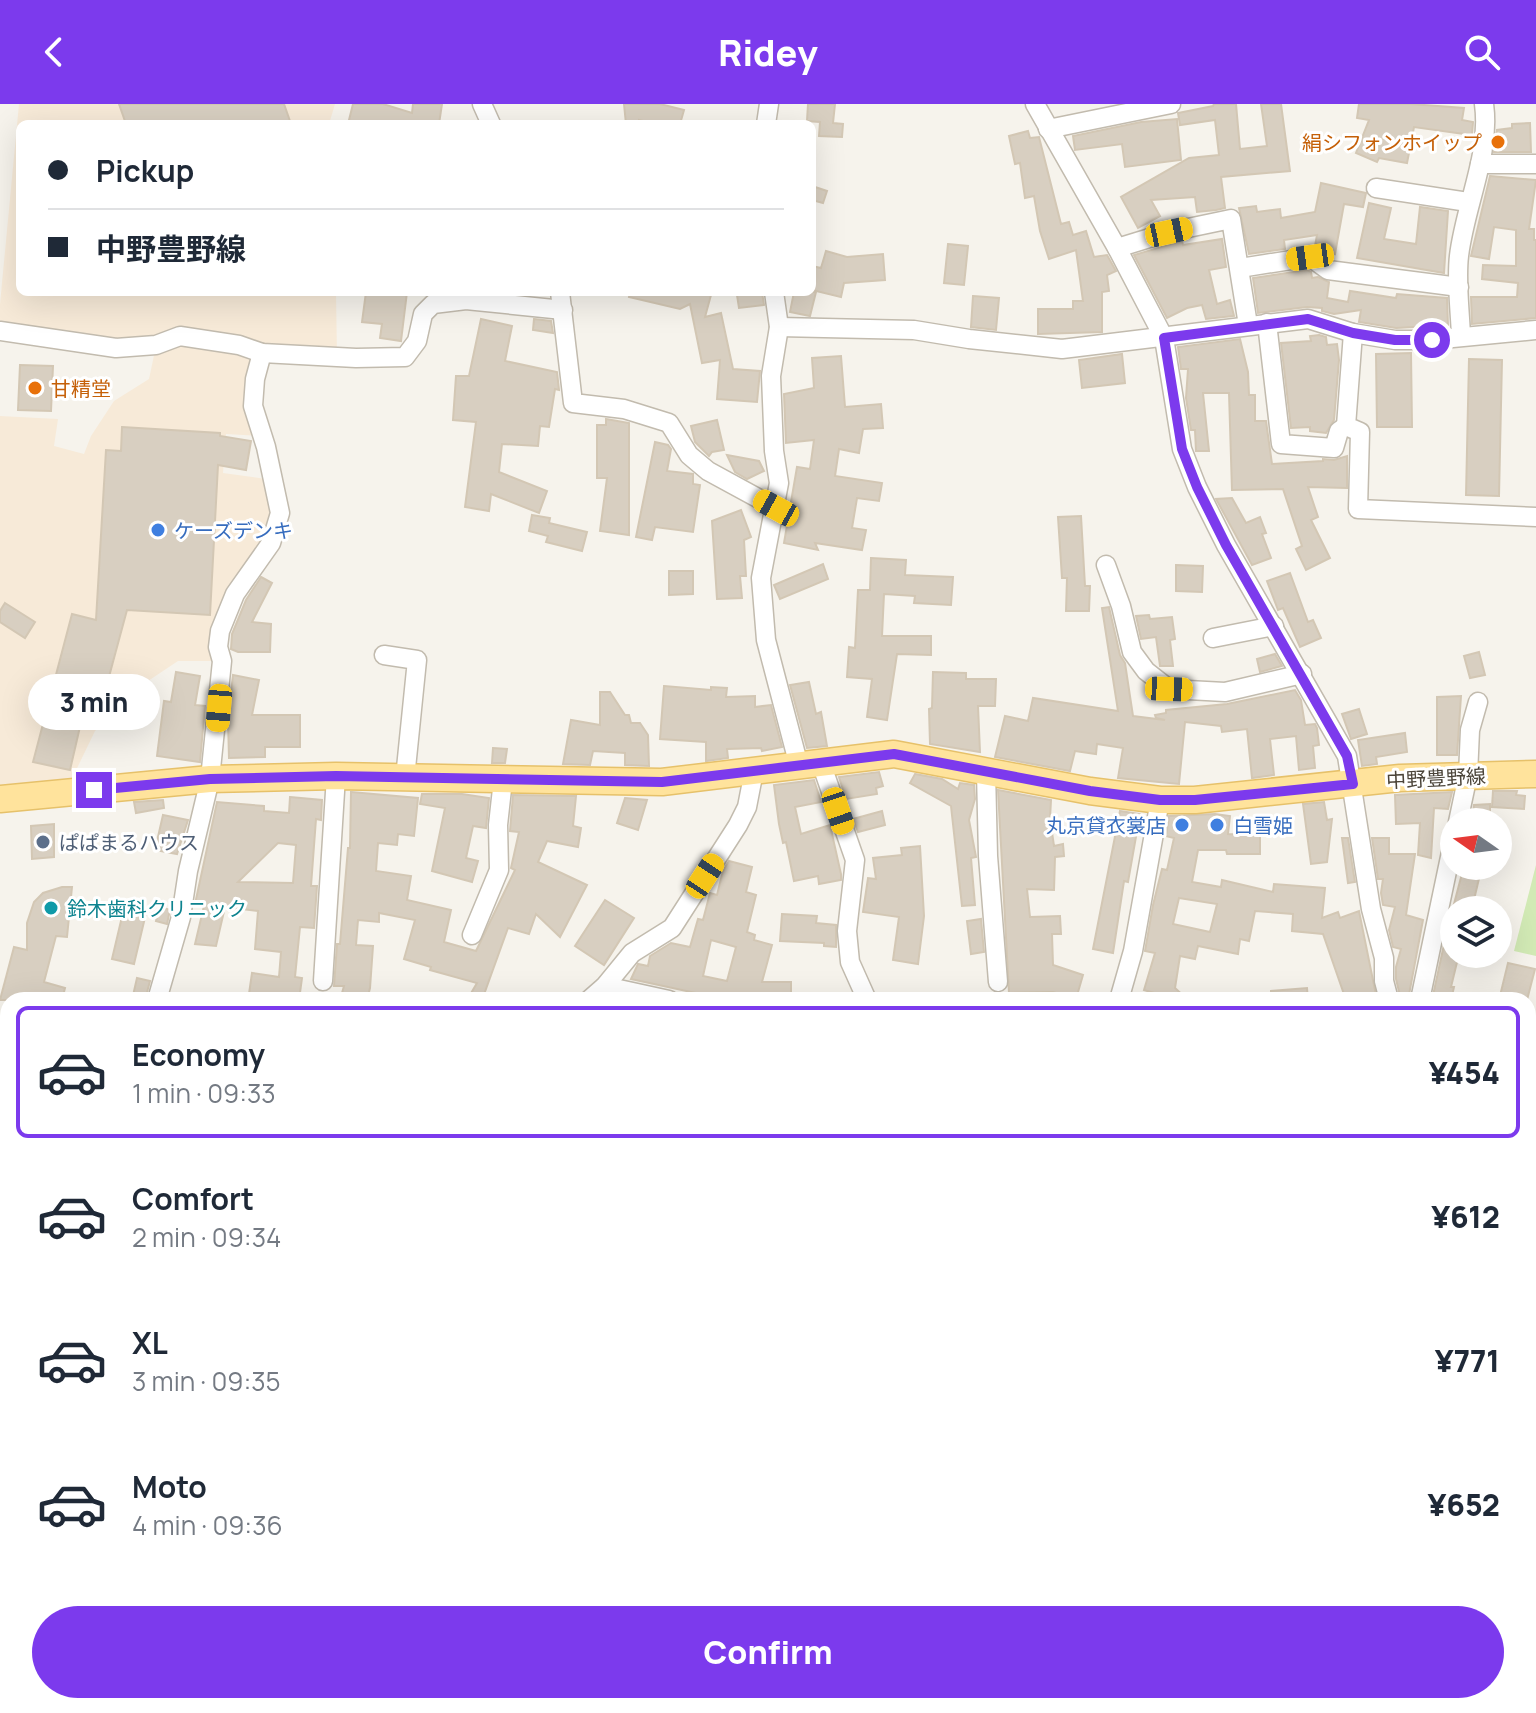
<!DOCTYPE html>
<meta charset="utf-8">
<style>
:root{--surface:#fff;--page:#f6f6f7;--text:#1f2937;--muted:#747a83;--line:#e0e1e3;--accent:#7c3aed}
body{margin:0;font-family:Manrope,"Noto Sans JP",sans-serif;background:var(--page);color:var(--text);height:100vh;display:flex;flex-direction:column;font-size:30px;white-space:nowrap}
*{box-sizing:border-box;margin:0}
p{font-size:26px;color:var(--muted)}
.icon{flex:none;width:44px;height:44px;fill:none;stroke:currentColor;stroke-width:2;stroke-linecap:round;stroke-linejoin:round}
.map{position:relative;flex:1;overflow:hidden}
.side{position:absolute;left:0px;top:888px;width:1536px;height:722px;display:flex;flex-direction:column;background:var(--surface);border-radius:24px 24px 0 0;box-shadow:0 8px 32px #0002}
.side>*{flex:none}
.hud{position:absolute;left:16px;top:16px;width:800px;height:176px;border-radius:12px;box-shadow:0 8px 32px #0002;display:grid;align-content:center;height:176px;padding:0 32px;background:var(--surface)}
.needle{width:52px;rotate:284deg}
.buttons{position:absolute;left:1440px;top:704px;display:grid;gap:16px}
.buttons a{display:grid;place-items:center;width:72px;height:72px;border-radius:50%;background:var(--surface);box-shadow:0 8px 32px #0002;font-size:40px}
.end{position:absolute;width:36px;height:36px;margin:-18px;border:10px solid #7c3aed;background:#fff;box-shadow:0 0 0 4px #fff}
.from{border-radius:50%}
.bubble{position:absolute;height:56px;border-radius:28px;background:var(--surface);box-shadow:0 8px 32px #0002;font-size:26px;font-weight:800;line-height:56px;text-align:center}
.car{position:absolute;width:24px;height:48px;margin:-24px -12px;border-radius:10px;box-shadow:0 0 6px 2px #0007;background:linear-gradient(#f5c518 24%,#345 0 40%,#f5c518 0 76%,#345 0 86%,#f5c518 0)}
.hud b{display:flex;align-items:center;gap:28px;height:76px;font-size:30px}
.hud b+b{border-top:2px solid var(--line)}
.hud i{width:20px;height:20px;background:var(--text)}
ul{padding:14px 0 0;list-style:none}
li{display:flex;align-items:center;gap:24px;height:132px;margin:0 16px 12px;padding:0 16px;border:4px solid transparent;border-radius:12px}
li div{flex:1}
li b{display:block;font-size:30px}
li em{font-style:normal;font-weight:800}
li.current{border-color:var(--accent)}
li>.icon{width:72px;height:72px;stroke-width:1.5}
.action{display:flex;gap:16px;margin-top:auto;padding:16px 32px}
.action a{flex:1;height:92px;border-radius:48px;background:var(--accent);color:#fff;font-size:32px;font-weight:800;line-height:92px;text-align:center}
header{display:flex;justify-content:space-between;align-items:center;height:104px;padding:0 32px;background:var(--accent);color:#fff;font-size:36px;font-weight:800}
.map>svg:first-child{display:block}
</style>
<header><svg class="icon" aria-label="back" viewBox="0 0 24 24"><path d="M15 5l-7 7 7 7"/></svg>Ridey<svg class="icon" aria-label="search" viewBox="0 0 24 24"><circle cx="10" cy="10" r="6"/><path d="M15 15l6 6"/></svg></header>
<div class="map">
<svg width="1536" height="1609" viewBox="0 0 1536 1609">
<rect width="100%" height="100%" fill="#f6f3ec"/>
<g fill="#f7ead8">
<path d="M19,0H335L329,20H20V188H336L337,253L262,249V332L226,330L223,369L273,376L280,409L235,490L222,557H178L145,579L95,627L65,689L0,695V312L58,315L54,342L84,350L91,332L114,297L149,275L156,242L0,227V200Z"/>
<path d="M199,1602H419L418,1609H197Z"/>
<path d="M526,1602H630V1609H555Z"/>
</g>
<path fill="#d2eab5" d="M1536,761V852L1514,847Z"/>
<g fill="#e5e3e0">
<path d="M8,957V1036L4,1037L2,958Z"/>
<rect x="2" y="1068" width="6" height="129"/>
</g>
<g fill="#d8cfc1" stroke="#d3c7b4" stroke-width="2" fill-rule="evenodd">
<path d="M119,0H284L291,20H126Z"/>
<path d="M353,0H383L412,9L413,0H442L439,20H348Z"/>
<path d="M624,0H660L684,6L680,20H655L639,16V20H626Z"/>
<path d="M808,0H835L833,19L843,20L842,33L819,32L820,18L807,17Z"/>
<path d="M1214,0H1236L1240,45L1267,42L1261,0H1281L1290,67L1221,73L1225,104L1216,106L1197,108L1195,93L1151,96L1160,112L1138,124L1121,93L1189,54L1219,51L1215,16L1180,21L1178,9L1213,2Z"/>
<path d="M1359,0H1411L1464,4L1462,16L1473,18L1472,31L1414,23L1407,59L1379,54L1377,58L1356,49L1369,16L1357,14Z"/>
<path d="M1177,15L1181,56L1125,63L1122,40L1075,46L1073,32L1141,18Z"/>
<path d="M1530,19L1531,48H1494L1497,26L1512,24V20Z"/>
<path d="M1028,27L1030,34L1039,33L1061,120L1069,118L1073,131L1086,127L1094,153L1107,151L1116,167L1107,171L1109,187L1102,188V228L1038,230V205H1073V197H1083L1076,146L1049,155L1040,127L1034,92L1025,94L1020,59L1015,60L1009,32Z"/>
<path d="M1490,72L1536,76L1529,125H1534V136H1536V214L1472,220L1471,193H1517L1518,179L1482,175L1483,161L1516,162V126L1494,123L1489,155L1471,152Z"/>
<path d="M1321,79L1366,89L1363,103L1344,100L1335,150L1315,142L1317,131L1284,136L1285,145L1249,150L1239,104L1256,102L1257,108L1280,105L1281,114L1315,108Z"/>
<path d="M812,82L827,87L823,99L812,96Z"/>
<path d="M1369,99L1391,104L1384,135L1416,140L1420,103L1448,107L1444,169L1357,154Z"/>
<path d="M1222,135L1226,163L1209,166L1217,200L1230,196L1234,212L1206,215L1202,201L1187,204L1167,214L1134,151L1182,137L1183,141Z"/>
<path d="M948,140L968,142L964,181L944,179Z"/>
<path d="M826,147L847,153L883,150L885,176L844,179L841,193L812,186V162L821,164Z"/>
<path d="M1307,166L1311,168L1312,174L1318,173L1329,178L1327,194L1348,198L1350,187L1396,194L1397,190L1447,194L1448,221L1396,224L1359,218L1361,206L1334,210L1322,207V204L1307,203L1258,209L1253,174Z"/>
<path d="M366,188H407L401,237L380,234L382,220L362,218Z"/>
<path d="M630,188H719L711,191L705,213L721,209L733,265L760,267L757,298L717,295L720,256L702,259L690,200L680,205L629,193Z"/>
<path d="M762,188L764,201L739,204L737,191Z"/>
<path d="M794,188H816L810,212L790,208Z"/>
<path d="M973,192L999,194L996,226L971,223Z"/>
<path d="M481,215L512,222L505,257L557,268L559,286L555,285L549,323L540,322L538,342L502,340L499,368L547,387L539,409L491,390L489,407L465,403L476,318L453,316L456,272H469Z"/>
<path d="M534,215L551,217L553,229L533,226Z"/>
<path d="M1319,231L1326,233L1327,241L1337,240L1339,256L1334,316L1326,329L1310,327V323L1291,324L1281,239L1311,237L1310,232Z"/>
<path d="M1240,235L1248,268L1249,291H1255V317H1266L1272,360L1323,357V355L1334,356L1347,352V384L1308,383L1318,413L1311,416L1330,454L1306,466L1296,445L1302,442L1283,385L1232,386L1229,289H1203L1209,347H1196L1195,326H1191L1186,294L1188,265H1181L1178,243Z"/>
<path d="M1411,249L1412,323H1377L1376,250Z"/>
<path d="M1122,250L1125,279L1082,284L1079,256Z"/>
<path d="M841,252L845,303L881,300L883,324L863,325L859,349L839,345L835,372L882,379L879,397L857,394L852,424L866,426L862,446L815,439L818,446L784,439L797,363L810,365L814,336L786,339L784,290L814,284L812,254Z"/>
<path d="M1469,255L1502,256L1499,392L1466,391Z"/>
<path d="M20,261L53,262L51,307L18,306Z"/>
<path d="M606,315L629,319V431L600,427L607,374H597V321H606Z"/>
<path d="M717,316L724,346L712,348L709,352L695,338L691,322Z"/>
<path d="M122,323L220,329V332L251,337L246,366L218,361L210,511L127,506L97,617L82,614L70,666L33,658L72,510L96,516L106,346L121,347Z"/>
<path d="M655,338L668,341L671,345L667,367L693,370V380L700,381L693,428L655,423L652,436L636,433Z"/>
<path d="M727,351L759,357L764,367L747,375L735,368Z"/>
<path d="M1232,394L1246,419L1260,413L1266,429L1262,430L1271,454L1252,461L1216,395Z"/>
<path d="M741,406L751,433L744,436L746,472H740L742,494L717,495L712,417Z"/>
<path d="M532,411L550,414L549,419L587,428L582,447L546,438L548,432L529,427Z"/>
<path d="M1081,412L1085,482H1090L1089,507H1066L1067,474H1062L1058,413Z"/>
<path d="M871,454L906,456L905,471L953,473L951,501L914,499L915,492L884,490L882,532H931V551L897,550L887,616L867,613L872,575L847,573L849,543L855,544L858,486H870Z"/>
<path d="M823,460L828,475L780,495L774,481Z"/>
<path d="M1176,461L1203,462L1202,488L1176,487Z"/>
<path d="M669,467H693V490L669,491Z"/>
<path d="M1290,469L1308,518L1313,516L1321,534L1300,543L1283,504L1278,506L1267,477Z"/>
<path d="M261,473L272,479L252,518L271,520L270,548H238L231,545L232,530L246,496Z"/>
<path d="M5,499L35,518L25,534L0,518V507Z"/>
<path d="M1109,503L1120,551L1125,559L1133,612L1165,616L1156,614L1155,611L1166,609V606L1227,600L1295,586L1301,596L1305,621L1315,620L1317,624L1319,641L1313,642L1315,664L1299,666L1296,632L1270,635L1274,671L1252,674L1247,625L1222,628L1221,622L1185,618L1179,680L1118,674L1123,644L1097,640L1096,650L1075,647L1070,667L995,653L1005,612L1028,617L1033,594L1118,607L1102,504Z"/>
<path d="M1149,511L1150,515L1172,513L1175,535L1170,536L1173,562H1160L1156,533L1141,535L1136,512Z"/>
<path d="M1479,548L1485,571L1470,574L1464,552Z"/>
<path d="M1275,550L1282,562L1260,568L1257,555Z"/>
<path d="M176,568L200,572L195,601L205,602L200,658L157,652L164,597L171,598Z"/>
<path d="M933,568L966,569V575H996L995,602H978L980,648L930,640L929,605L932,604Z"/>
<path d="M233,571L259,576L252,611H300V643H265V653L229,654L228,616Z"/>
<path d="M809,578L816,610L821,608L827,642L807,644L790,581Z"/>
<path d="M664,582L711,586V583L727,584L726,593L755,592V603L771,601L782,643L762,647L761,644L727,645L728,654L706,657V638L660,635Z"/>
<path d="M600,588H610L625,611H629L631,619H640L648,631L649,662L625,661V649L593,647L590,661L563,660L571,616L600,621Z"/>
<path d="M1461,592L1457,651H1437V593Z"/>
<path d="M1359,605L1367,630L1351,635L1342,610Z"/>
<path d="M1405,629L1407,648L1376,653L1377,660L1362,662L1358,636Z"/>
<path d="M493,644L507,645L505,659H492Z"/>
<path d="M879,668L883,682L876,684L877,690L846,695L839,673Z"/>
<path d="M915,670L942,675L958,685L960,679L974,681L975,695L969,716L976,753L971,754L975,801L962,802L951,702L910,679Z"/>
<path d="M814,676L821,698L795,703L801,730L830,721L841,770V776L819,780L818,772L794,777L786,738L783,739L779,720L774,681Z"/>
<path d="M998,686L1051,696L1050,715L1054,742L1063,740L1064,752L1055,753L1054,786L1027,785L1030,813L1060,812L1061,830H1052L1053,861L1083,871L1076,895L1053,888L1009,889Z"/>
<path d="M1493,687H1517L1516,691L1525,692L1524,705L1492,703Z"/>
<path d="M351,688L418,694L414,732L398,730L397,741L378,739L376,767L411,772L407,796L451,806L444,838L476,847L515,766L511,764L519,728L510,727L513,691L576,692L573,722L581,724L578,743L547,737L538,758L587,781L560,833L536,810L529,830L508,824L482,896H467L477,879L430,866L431,863L404,855L415,816L379,809V818L358,816L356,841L373,842L370,884L367,896H340L344,882H334L337,840H340L348,744H350Z"/>
<path d="M1452,688L1448,705L1434,704L1431,754L1418,751L1420,719L1396,720L1395,691Z"/>
<path d="M422,690H462L489,694L486,724L473,722L466,754L478,757L472,778L432,767L445,704L420,700Z"/>
<path d="M290,693L322,696L321,716L316,715L311,782H317L314,824L300,823L295,873L302,874L299,896H280L249,890L252,869L279,873L281,848L255,845L258,807L225,803L216,842L195,840L204,802L195,800L217,698L264,702V707L289,709ZM278,739L296,741L293,779L238,778Z"/>
<path d="M625,694L647,696L638,726L617,719Z"/>
<path d="M163,696L164,704L136,709L134,698Z"/>
<path d="M1324,698L1327,716L1332,715L1327,758L1311,760L1303,700Z"/>
<path d="M1490,700V712L1485,713V718H1472L1474,701Z"/>
<path d="M882,707L885,721L858,728L853,715Z"/>
<path d="M1120,707L1140,710L1128,778L1124,777L1113,849L1093,845Z"/>
<path d="M1215,710L1230,712L1228,730L1260,732V750H1227L1226,746H1198L1192,778L1221,783L1222,776L1273,788L1274,780L1325,784L1322,814L1338,808L1340,814L1359,807L1377,896H1346L1323,830L1292,827L1293,810L1255,807L1249,837L1240,835L1238,850L1198,842L1195,855L1180,852L1175,884L1188,896H1178L1144,886L1155,849L1145,847L1153,801L1162,765L1167,766L1174,734L1166,732L1169,712ZM1179,794L1217,800L1210,828L1173,820Z"/>
<path d="M163,711L188,716L177,750L155,746Z"/>
<path d="M54,720V753L32,755L31,722Z"/>
<path d="M1342,734H1348L1355,778L1348,779Z"/>
<path d="M1372,734H1389V750H1415L1406,811L1423,816L1408,896H1401L1396,875V863L1401,845L1393,843L1389,826L1395,803L1383,801L1381,789L1383,775H1378Z"/>
<path d="M920,742L924,812L918,860L893,856L899,813L863,808L868,774L876,775L873,754L902,751L901,744Z"/>
<path d="M729,757L752,763L746,788L756,791L747,828L755,831L754,836L772,841L762,878H791V896H728L631,875L638,860L648,862L650,852L671,839L690,843L698,815L703,816L710,789L717,791L723,767ZM711,836L736,843L727,877L703,872Z"/>
<path d="M1464,762H1482L1472,804L1454,800Z"/>
<path d="M62,783H72L67,833L56,832L44,878L65,884L62,896H0L14,843L27,846V819L34,798L43,789Z"/>
<path d="M605,796L634,814L604,861L575,842Z"/>
<path d="M125,800L147,805L134,860L112,855Z"/>
<path d="M160,803L170,806L167,820L156,817Z"/>
<path d="M782,810L817,812L816,819L836,821V843L824,842V839L780,837Z"/>
<path d="M1450,813L1454,814V850H1459L1451,883H1454L1451,896H1432Z"/>
<path d="M981,815L984,848L971,850L967,817Z"/>
<path d="M1508,859L1535,865L1527,896H1499Z"/>
<path d="M137,874L150,877L145,896H132Z"/>
<path d="M1307,884L1308,896H1271V887Z"/>
</g>
<g fill="none" stroke-linecap="round" stroke-linejoin="round">
<path stroke="#d4d0c8" stroke-width="18" stroke-dasharray="18 9" stroke-linecap="butt" d="M0,1241L8,1240"/>
<g stroke="#c2bbae" stroke-width="21">
<g id="street">
<path d="M482,0L491,20"/>
<path d="M1035,0L1117,144L1164,234L1182,345L1197,383L1226,441L1347,652L1371,805L1384,854V877L1389,896"/>
<path d="M766,20L769,0"/>
<path d="M1048,25L1171,0"/>
<path d="M1480,60H1536"/>
<path d="M1376,84L1468,98"/>
<path d="M1117,144L1169,128L1231,115L1248,221"/>
<path d="M1240,164L1310,153L1328,166L1459,183"/>
<path d="M560,188L573,299L624,305L669,319L689,351L708,367L776,404"/>
<path d="M774,188L779,223L771,272L774,347L779,379L761,474L766,536L799,662"/>
<path d="M1267,219L1281,340L1334,344L1339,327L1346,322"/>
<path d="M779,223L914,226L969,235L1062,245L1308,215L1353,229L1395,236H1432L1536,226"/>
<path d="M0,227L116,244L156,241L180,232L239,241L262,249L356,254L405,253L417,237L423,210L433,200L466,196L563,206"/>
<path d="M1353,229L1346,322L1360,328L1358,405L1536,413"/>
<path d="M1461,232C1460,206 1456,177 1459,152C1465,101 1491,50 1484,0"/>
<path d="M1106,461L1121,502L1132,548L1146,567L1169,585L1225,588L1302,570"/>
<path d="M1213,534L1274,522"/>
<path d="M384,551L417,556L405,674"/>
<path d="M821,659L855,756L847,827L850,858L867,896"/>
<path d="M986,668L988,752L998,878"/>
<path d="M1458,718L1468,671L1470,626L1478,598"/>
<path d="M472,831L499,766L498,721L503,676"/>
<path d="M323,877L336,672"/>
<path d="M605,882L669,896"/>
<path d="M157,896L181,813L188,767L210,675L222,557L218,543L220,527L235,490L271,439L280,409L266,343L253,302L255,275L262,249"/>
<path d="M589,896L605,882L632,849L672,824L738,721L747,703L754,667"/>
<path d="M1119,896L1133,847L1160,696"/>
<path d="M1420,896L1454,734"/>
<path d="M1528,931L1536,932"/>
<path d="M1528,1069L1536,1062"/>
<path d="M0,1298L5,1315L6,1521"/>
<path d="M1528,1408H1536"/>
<path d="M786,1602L802,1609"/>
<path d="M1011,1602L1014,1609"/>
<path d="M1208,1602L1209,1609"/>
<path d="M1523,1602L1525,1609"/>
<path d="M5,1609L4,1540L8,1534"/>
<path d="M630,1609V1602"/>
<path d="M817,1609L820,1602"/>
<path d="M1316,1609L1317,1602"/>
</g>
</g>
<g stroke="#d6c79b" stroke-width="27">
<g id="secondary">
<path d="M0,1268L8,1271"/>
<path d="M526,1602L555,1609"/>
</g>
</g>
<g stroke="#e6c16a" stroke-width="29">
<path id="primary" d="M0,695L210,675L336,672L662,678L894,650L1090,687L1160,696H1195L1400,674L1536,670"/>
</g>
<use href="#street" stroke="#fff" stroke-width="18"/>
<use href="#secondary" stroke="#fff3cd" stroke-width="24"/>
<use href="#primary" stroke="#ffe39c" stroke-width="26"/>
<g stroke="#d6c79b" stroke-width="27" stroke-linecap="butt">
<path id="secondary-bridge" d="M0,1476L8,1478"/>
</g>
<use href="#secondary-bridge" stroke="#fff3cd" stroke-width="24"/>
</g>
<g fill="none" stroke-linecap="round" stroke-linejoin="round">
<path stroke="#7c3aed" stroke-width="10" d="M94,686L210,675L336,672L662,678L894,650L1090,687L1160,696H1195L1353,680L1347,652L1226,441L1197,383L1182,345L1164,234L1308,215L1353,229L1395,236H1432"/>
</g>
<g fill="#e8710a" stroke="#fff" stroke-width="3">
<circle cx="1498" cy="38" r="8"/>
<circle cx="35" cy="284" r="8"/>
</g>
<g fill="#3f7fe0" stroke="#fff" stroke-width="3">
<circle cx="158" cy="426" r="8"/>
<circle cx="1182" cy="721" r="8"/>
<circle cx="1217" cy="721" r="8"/>
</g>
<circle fill="#5c6f8a" stroke="#fff" stroke-width="3" cx="43" cy="738" r="8"/>
<circle fill="#0f9aa8" stroke="#fff" stroke-width="3" cx="51" cy="804" r="8"/>
<g text-anchor="middle" dominant-baseline="central" stroke-width="6" stroke-linejoin="round" paint-order="stroke">
<g font-size="20" fill="#c56008" stroke="#fff" text-anchor="end">
<text x="1482" y="38">絹シフォンホイップ</text>
<text x="51" y="284" text-anchor="start">甘精堂</text>
</g>
<g font-size="20" fill="#366cbe" stroke="#fff" text-anchor="start">
<text x="174" y="426">ケーズデンキ</text>
<text x="1166" y="721" text-anchor="end">丸京貸衣裳店</text>
<text x="1233" y="721">白雪姫</text>
</g>
<g font-size="20" fill="#4b4439" stroke="#fff">
<text transform="translate(1436 674) rotate(-3)">中野豊野線</text>
</g>
<g font-size="20" fill="#4e5e75" stroke="#fff" text-anchor="start">
<text x="59" y="738">ぱぱまるハウス</text>
</g>
<g font-size="20" fill="#0d838f" stroke="#fff" text-anchor="start">
<text x="67" y="804">鈴木歯科クリニック</text>
</g>
</g>
</svg>
<div class="buttons">
<a><svg class="needle" viewBox="-14 -14 28 28"><path d="M0-13l5 13h-10z" fill="#e53935"/><path d="M0 13l5-13h-10z" fill="#747a83"/></svg></a>
<a><svg class="icon" aria-label="layers" viewBox="0 0 24 24"><path d="M12 4l9 5-9 5-9-5zM3 14l9 5 9-5"/></svg></a>
</div>
<i class="end from" style="left:1432px;top:236px"></i>
<i class="end" style="left:94px;top:686px"></i>
<div class="bubble" style="left:28px;top:570px;width:132px">3 min</div>
<i class="car" style="left:1169px;top:128px;rotate:78deg"></i>
<i class="car" style="left:1310px;top:153px;rotate:262deg"></i>
<i class="car" style="left:776px;top:404px;rotate:299deg"></i>
<i class="car" style="left:1169px;top:585px;rotate:92deg"></i>
<i class="car" style="left:219px;top:604px;rotate:185deg"></i>
<i class="car" style="left:838px;top:707px;rotate:161deg"></i>
<i class="car" style="left:705px;top:772px;rotate:33deg"></i>
<div class="hud">
<b><i class="from"></i>Pickup</b>
<b><i></i>中野豊野線</b>
</div>
<section class="side">
<ul>
<li class="current"><svg class="icon" aria-label="car" viewBox="0 0 24 24"><path d="M5 17H2v-5l4-1 3-4h7l3 4 3 1v5h-3M9 17h6M6 11h13"/><circle cx="7" cy="17" r="2"/><circle cx="17" cy="17" r="2"/></svg><div><b>Economy</b><p>1 min · 09:33</p></div><em>¥454</em></li>
<li><svg class="icon" aria-label="car" viewBox="0 0 24 24"><path d="M5 17H2v-5l4-1 3-4h7l3 4 3 1v5h-3M9 17h6M6 11h13"/><circle cx="7" cy="17" r="2"/><circle cx="17" cy="17" r="2"/></svg><div><b>Comfort</b><p>2 min · 09:34</p></div><em>¥612</em></li>
<li><svg class="icon" aria-label="car" viewBox="0 0 24 24"><path d="M5 17H2v-5l4-1 3-4h7l3 4 3 1v5h-3M9 17h6M6 11h13"/><circle cx="7" cy="17" r="2"/><circle cx="17" cy="17" r="2"/></svg><div><b>XL</b><p>3 min · 09:35</p></div><em>¥771</em></li>
<li><svg class="icon" aria-label="car" viewBox="0 0 24 24"><path d="M5 17H2v-5l4-1 3-4h7l3 4 3 1v5h-3M9 17h6M6 11h13"/><circle cx="7" cy="17" r="2"/><circle cx="17" cy="17" r="2"/></svg><div><b>Moto</b><p>4 min · 09:36</p></div><em>¥652</em></li>
</ul>
<div class="action"><a>Confirm</a></div>
</section>
</div>
